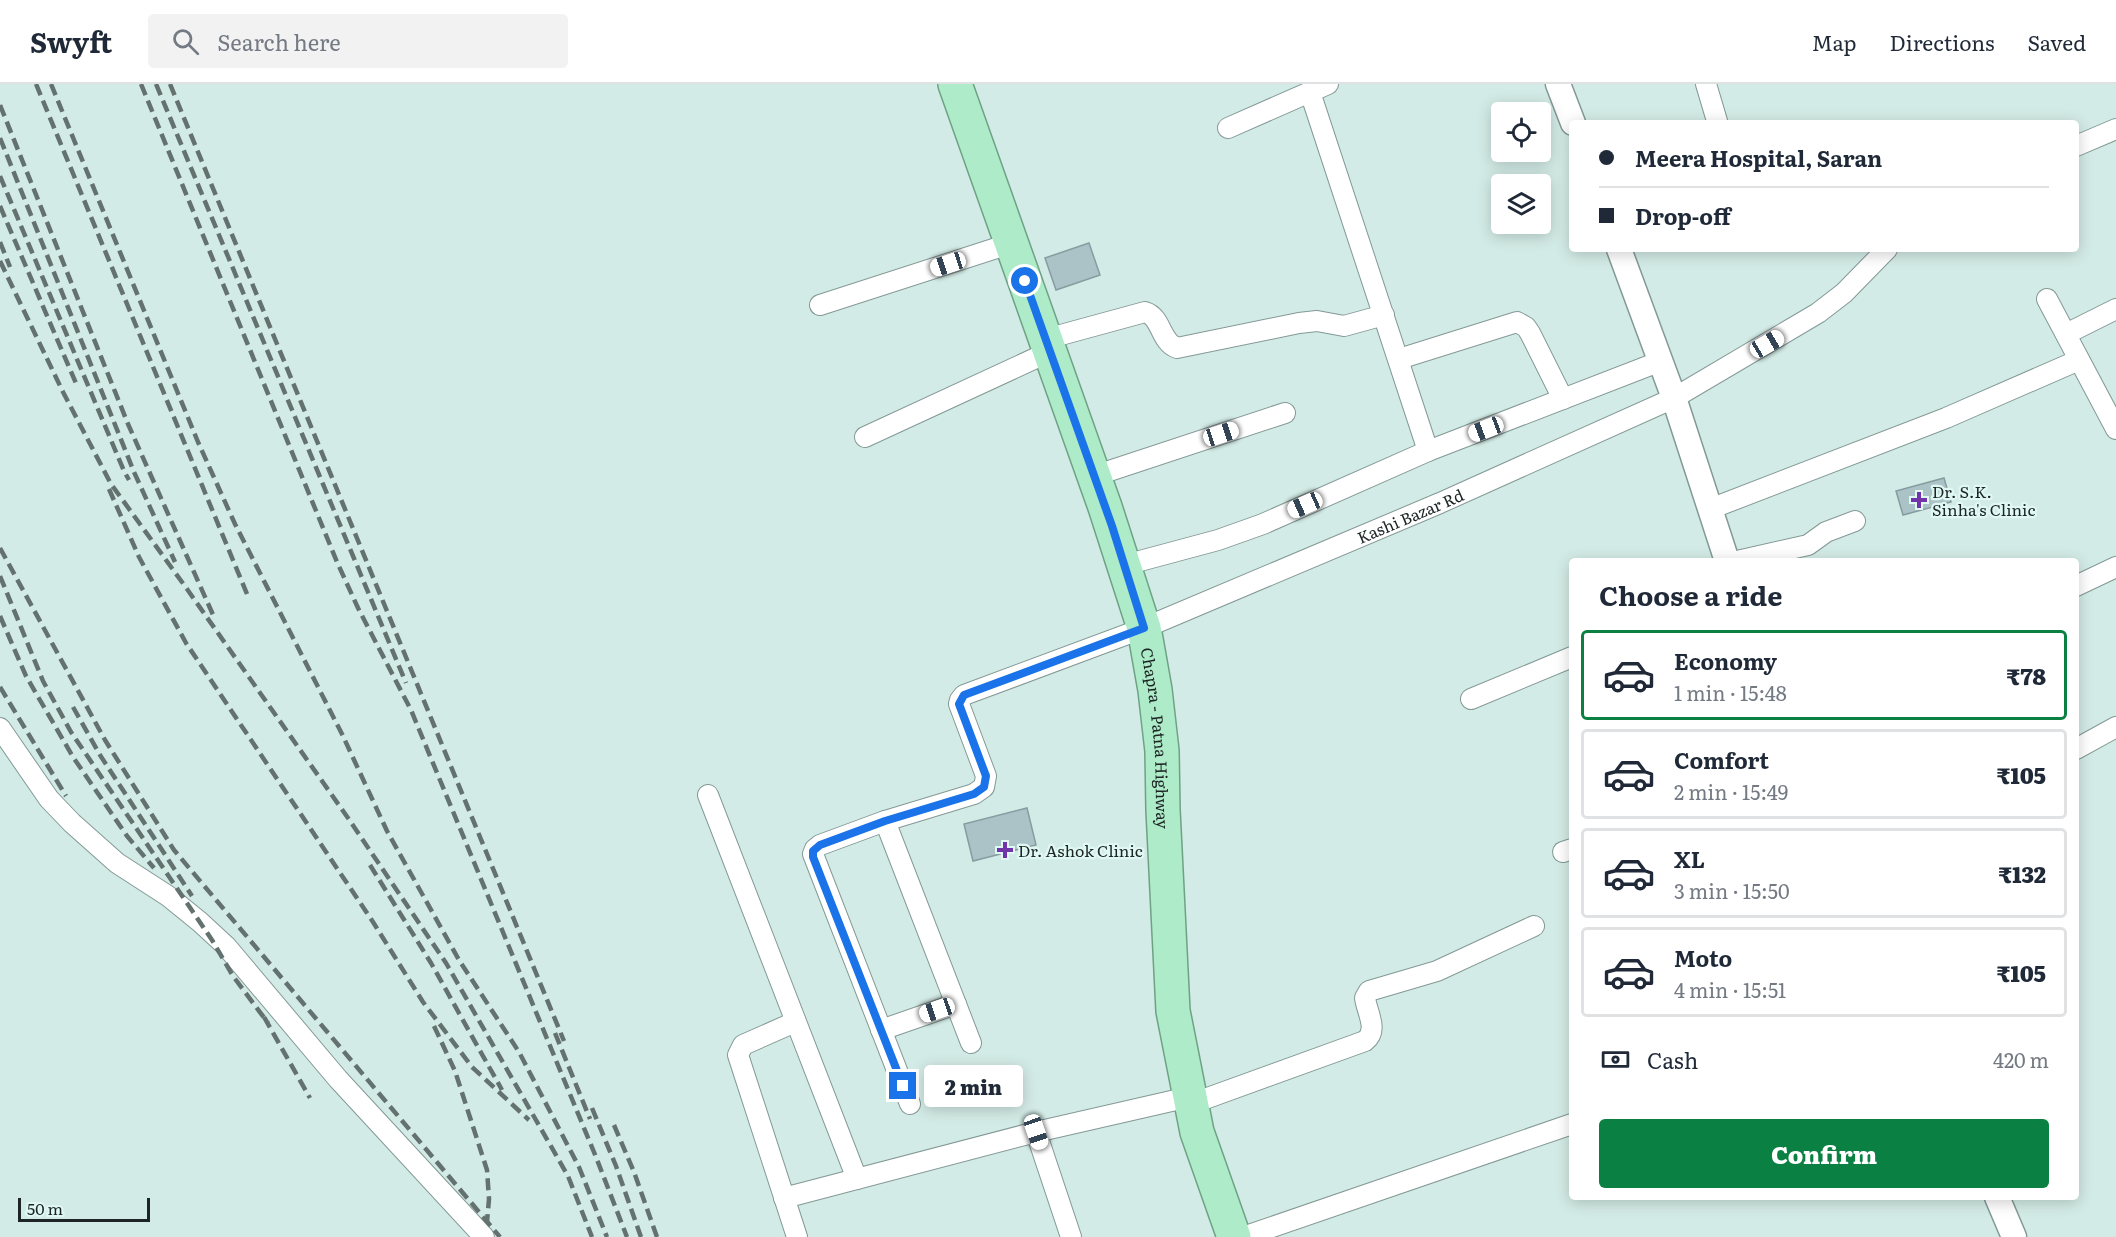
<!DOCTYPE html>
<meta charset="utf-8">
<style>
:root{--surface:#fff;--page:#f2f2f3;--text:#1f2937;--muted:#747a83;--line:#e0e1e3;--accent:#0b8043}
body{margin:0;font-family:Literata,serif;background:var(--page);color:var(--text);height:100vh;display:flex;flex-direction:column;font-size:22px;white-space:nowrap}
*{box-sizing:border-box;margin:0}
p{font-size:20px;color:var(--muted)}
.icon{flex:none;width:33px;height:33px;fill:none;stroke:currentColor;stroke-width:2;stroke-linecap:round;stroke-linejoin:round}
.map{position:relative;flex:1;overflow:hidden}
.sheet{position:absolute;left:1569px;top:474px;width:510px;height:642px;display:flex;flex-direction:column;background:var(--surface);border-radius:6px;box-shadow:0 3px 15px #0003}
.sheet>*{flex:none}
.guide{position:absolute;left:1569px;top:36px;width:510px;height:132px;border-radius:6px;box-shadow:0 3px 15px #0003;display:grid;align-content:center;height:132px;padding:0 30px;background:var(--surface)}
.controls{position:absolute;left:1491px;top:18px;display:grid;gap:12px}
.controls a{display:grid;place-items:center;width:60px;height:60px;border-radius:6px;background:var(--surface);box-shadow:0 3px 15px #0003;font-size:30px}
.scale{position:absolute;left:18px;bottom:15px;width:132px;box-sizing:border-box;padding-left:6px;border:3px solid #1c2524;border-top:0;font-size:16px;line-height:21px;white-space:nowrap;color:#1c2524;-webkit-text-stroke:4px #e0f8f3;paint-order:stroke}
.end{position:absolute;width:27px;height:27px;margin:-14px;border:8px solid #1a73e8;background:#fff;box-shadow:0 0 0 3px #fff}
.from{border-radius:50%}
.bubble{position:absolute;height:42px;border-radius:6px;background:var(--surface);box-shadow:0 3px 15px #0003;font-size:20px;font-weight:800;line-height:42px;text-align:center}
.car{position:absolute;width:18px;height:36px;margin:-18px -9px;border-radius:8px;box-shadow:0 0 4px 2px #0007;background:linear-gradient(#fff 24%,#345 0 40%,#fff 0 76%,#345 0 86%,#fff 0)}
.guide b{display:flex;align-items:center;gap:21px;height:57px;font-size:22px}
.guide b+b{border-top:2px solid var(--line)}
.guide i{width:15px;height:15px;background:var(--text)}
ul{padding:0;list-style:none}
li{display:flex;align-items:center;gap:18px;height:90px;margin:0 12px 9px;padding:0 18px;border:3px solid var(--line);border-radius:6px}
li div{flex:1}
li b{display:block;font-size:22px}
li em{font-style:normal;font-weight:800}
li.current{border-color:var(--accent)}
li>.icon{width:54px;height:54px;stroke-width:1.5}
h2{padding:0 30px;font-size:27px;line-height:72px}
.pay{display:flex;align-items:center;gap:15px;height:66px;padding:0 30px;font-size:22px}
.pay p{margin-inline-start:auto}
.button{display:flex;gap:12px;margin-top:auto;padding:12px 30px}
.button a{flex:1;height:69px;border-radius:6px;background:var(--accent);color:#fff;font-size:24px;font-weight:800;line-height:69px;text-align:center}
header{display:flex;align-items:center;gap:36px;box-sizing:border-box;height:84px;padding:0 30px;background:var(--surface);border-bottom:2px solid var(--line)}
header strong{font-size:28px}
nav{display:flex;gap:33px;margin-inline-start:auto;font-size:21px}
.search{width:420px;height:54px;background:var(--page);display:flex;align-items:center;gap:15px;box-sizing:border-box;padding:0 21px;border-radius:6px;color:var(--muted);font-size:22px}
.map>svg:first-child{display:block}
</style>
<header>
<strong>Swyft</strong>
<div class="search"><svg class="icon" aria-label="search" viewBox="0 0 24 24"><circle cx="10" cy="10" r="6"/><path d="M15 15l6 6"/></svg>Search here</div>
<nav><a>Map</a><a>Directions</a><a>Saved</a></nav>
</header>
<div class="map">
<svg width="2116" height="1153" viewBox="0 0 2116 1153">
<rect width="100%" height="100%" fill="#d3ebe6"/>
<g fill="#abc3c6" stroke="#869ca0" stroke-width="1.5">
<path d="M1089,159L1100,191L1056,206L1045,174Z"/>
<path d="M1944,394L1951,418L1903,431L1896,407Z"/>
<path d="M1027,724L1036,761L973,777L964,740Z"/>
</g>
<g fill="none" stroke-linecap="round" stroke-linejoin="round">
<g stroke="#839995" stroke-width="22">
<g id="minor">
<path d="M1706,0L1717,37"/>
<path d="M1310,8L1428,367"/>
<path d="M1228,44L1328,0"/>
<path d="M2076,62L2116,45"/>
<path d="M2047,215L2116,345"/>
<path d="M820,221L1012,159"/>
<path d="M2066,250L2116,225"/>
<path d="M1046,255L1145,228C1162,233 1160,258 1177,264L1299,239L1317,237L1344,242L1384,231"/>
<path d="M1399,275L1517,238L1526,243L1530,249L1563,315"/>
<path d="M865,353L1051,267"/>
<path d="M1094,392L1285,329"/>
<path d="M1710,425L1946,334L2079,276"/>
<path d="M1737,477L1808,461L1826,448L1855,437"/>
<path d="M1125,481L1218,456L1263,440L1428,367L1661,277"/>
<path d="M2076,502L2116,483"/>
<path d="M1471,615L1572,573"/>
<path d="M0,644L49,715L72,739L117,779L168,812L200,838L226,862L338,995L484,1153"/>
<path d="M2076,665L2116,643"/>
<path d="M708,711L857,1095"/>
<path d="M885,737L971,959"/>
<path d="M1563,768L1572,765"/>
<path d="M795,938L743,961L738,971L797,1153"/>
<path d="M881,946L956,920"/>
<path id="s1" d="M910,1020L813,770L815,765L820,761L885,737L974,710L984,703L986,692L959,620L960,616L964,611L1144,544L1440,419L1674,314L1818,229L1844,209L1887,165"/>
<path d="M1191,1020L1365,957C1379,946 1367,929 1365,914L1369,907L1437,887L1534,842"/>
<path d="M1036,1048L1071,1153"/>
<path d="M784,1114L1036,1048L1189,1013"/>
<path d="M1243,1153L1572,1040"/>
</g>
</g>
<g stroke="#839995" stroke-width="27">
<g id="tertiary">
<path d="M1558,0L1573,39"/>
<path d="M1619,165L1674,314L1727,477"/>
<path d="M1997,1113L2014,1153"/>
</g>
</g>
<g stroke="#6ea286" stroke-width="36">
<g id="trunk">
<path id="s2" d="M955,0L1105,423L1144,544L1155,606L1162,667L1163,726L1173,927L1197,1048L1234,1153"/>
</g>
</g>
<use href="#minor" stroke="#fff" stroke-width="20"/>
<use href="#tertiary" stroke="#fff" stroke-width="24"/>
<use href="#trunk" stroke="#aeebc8" stroke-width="33"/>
<g stroke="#63726f" stroke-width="4.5" stroke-dasharray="12 6" stroke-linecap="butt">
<path d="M36,0L247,510"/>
<path d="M51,0L198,358L235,440L342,650L387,747L459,876L519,968L579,1083L607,1153"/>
<path d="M141,0L337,478L358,524L411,626L596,1073L627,1153"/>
<path d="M156,0L406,599"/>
<path d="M170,0L564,957"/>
<path d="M0,21L128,340L214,533"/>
<path d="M0,54L134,388L175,478"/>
<path d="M0,92L124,387L129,396"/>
<path d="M0,122L78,304"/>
<path d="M0,158L10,183"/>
<path d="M0,177L63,308L111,400L187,505L348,734L446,879L568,1092L592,1153"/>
<path d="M109,405L139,473L186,559L373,838L423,918L472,983L529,1036"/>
<path d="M0,464L105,656L174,766L500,1153"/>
<path d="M0,492L43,597L71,648L212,856L233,892L268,939"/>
<path d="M0,532L26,592L73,673L127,752L154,784"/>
<path d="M0,603L66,712"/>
<path d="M73,623L100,671L192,812"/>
<path d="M370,781L431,879L502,1006"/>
<path d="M264,933L310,1014"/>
<path d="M434,942L455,987L487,1086L489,1115L487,1138"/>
<path d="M555,949L590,1035"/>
<path d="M592,1024L616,1082L641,1153"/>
<path d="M614,1041L634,1088L657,1153"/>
</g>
</g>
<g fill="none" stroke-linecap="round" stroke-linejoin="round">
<path stroke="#1a73e8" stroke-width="8" d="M903,1002L813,773V767L820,761L885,737L974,710L984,703L986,692L959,620L964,611L1144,544L1112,442L1025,197"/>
</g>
<g fill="#7134a9" stroke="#e0f8f3" stroke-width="2">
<path d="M1916 407h6v6h6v6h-6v6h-6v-6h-6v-6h6z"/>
<path d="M1002 757h6v6h6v6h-6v6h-6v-6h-6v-6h6z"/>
</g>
<g text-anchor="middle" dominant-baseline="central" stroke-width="4.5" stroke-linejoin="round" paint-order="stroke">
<g font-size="16" fill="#1c2524" stroke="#e0f8f3" text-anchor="start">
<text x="1932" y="407">Dr. S.K.<tspan x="1932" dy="18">Sinha's Clinic</tspan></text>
<text x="1018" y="766">Dr. Ashok Clinic</text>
</g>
<g font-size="16" fill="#1c2524" stroke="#e0f8f3">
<text stroke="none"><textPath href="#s1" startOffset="1034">Kashi Bazar Rd</textPath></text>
<text stroke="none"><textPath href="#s2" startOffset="687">Chapra - Patna Highway</textPath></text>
</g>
</g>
</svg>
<div class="controls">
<a><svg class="icon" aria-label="locate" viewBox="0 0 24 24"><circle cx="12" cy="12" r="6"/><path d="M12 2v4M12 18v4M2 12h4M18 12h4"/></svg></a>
<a><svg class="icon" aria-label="layers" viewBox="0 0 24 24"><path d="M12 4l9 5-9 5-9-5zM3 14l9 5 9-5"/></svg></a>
</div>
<div class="scale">50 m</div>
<i class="end from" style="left:1025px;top:197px"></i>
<i class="end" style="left:903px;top:1002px"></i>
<div class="bubble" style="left:924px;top:981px;width:99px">2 min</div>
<i class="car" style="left:948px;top:180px;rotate:252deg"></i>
<i class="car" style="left:1767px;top:260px;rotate:60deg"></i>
<i class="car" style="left:1486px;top:345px;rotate:249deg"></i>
<i class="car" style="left:1221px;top:350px;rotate:72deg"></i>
<i class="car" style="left:1305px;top:421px;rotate:246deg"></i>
<i class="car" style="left:937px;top:926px;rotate:251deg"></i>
<i class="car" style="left:1036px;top:1048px;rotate:161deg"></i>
<div class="guide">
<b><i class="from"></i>Meera Hospital, Saran</b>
<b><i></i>Drop-off</b>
</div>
<section class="sheet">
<h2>Choose a ride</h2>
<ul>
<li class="current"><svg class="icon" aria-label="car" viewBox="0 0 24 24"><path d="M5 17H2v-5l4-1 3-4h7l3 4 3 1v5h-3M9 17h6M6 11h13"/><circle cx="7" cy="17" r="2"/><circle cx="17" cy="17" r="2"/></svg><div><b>Economy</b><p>1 min · 15:48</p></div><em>₹78</em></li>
<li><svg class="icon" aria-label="car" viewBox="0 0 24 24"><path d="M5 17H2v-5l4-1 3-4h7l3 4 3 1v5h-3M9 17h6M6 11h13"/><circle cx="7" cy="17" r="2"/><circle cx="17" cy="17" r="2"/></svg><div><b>Comfort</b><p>2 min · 15:49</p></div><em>₹105</em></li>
<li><svg class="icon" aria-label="car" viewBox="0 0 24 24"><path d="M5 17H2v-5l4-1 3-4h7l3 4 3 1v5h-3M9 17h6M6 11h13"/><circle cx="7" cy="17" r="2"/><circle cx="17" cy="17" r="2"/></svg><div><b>XL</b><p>3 min · 15:50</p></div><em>₹132</em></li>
<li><svg class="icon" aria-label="car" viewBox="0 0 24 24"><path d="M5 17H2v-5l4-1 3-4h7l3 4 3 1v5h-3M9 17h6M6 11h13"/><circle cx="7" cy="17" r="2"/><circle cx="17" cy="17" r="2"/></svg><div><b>Moto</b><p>4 min · 15:51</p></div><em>₹105</em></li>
</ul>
<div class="pay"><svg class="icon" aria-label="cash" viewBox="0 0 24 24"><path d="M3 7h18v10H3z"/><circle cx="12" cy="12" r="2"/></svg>Cash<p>420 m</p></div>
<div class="button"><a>Confirm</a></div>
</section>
</div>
